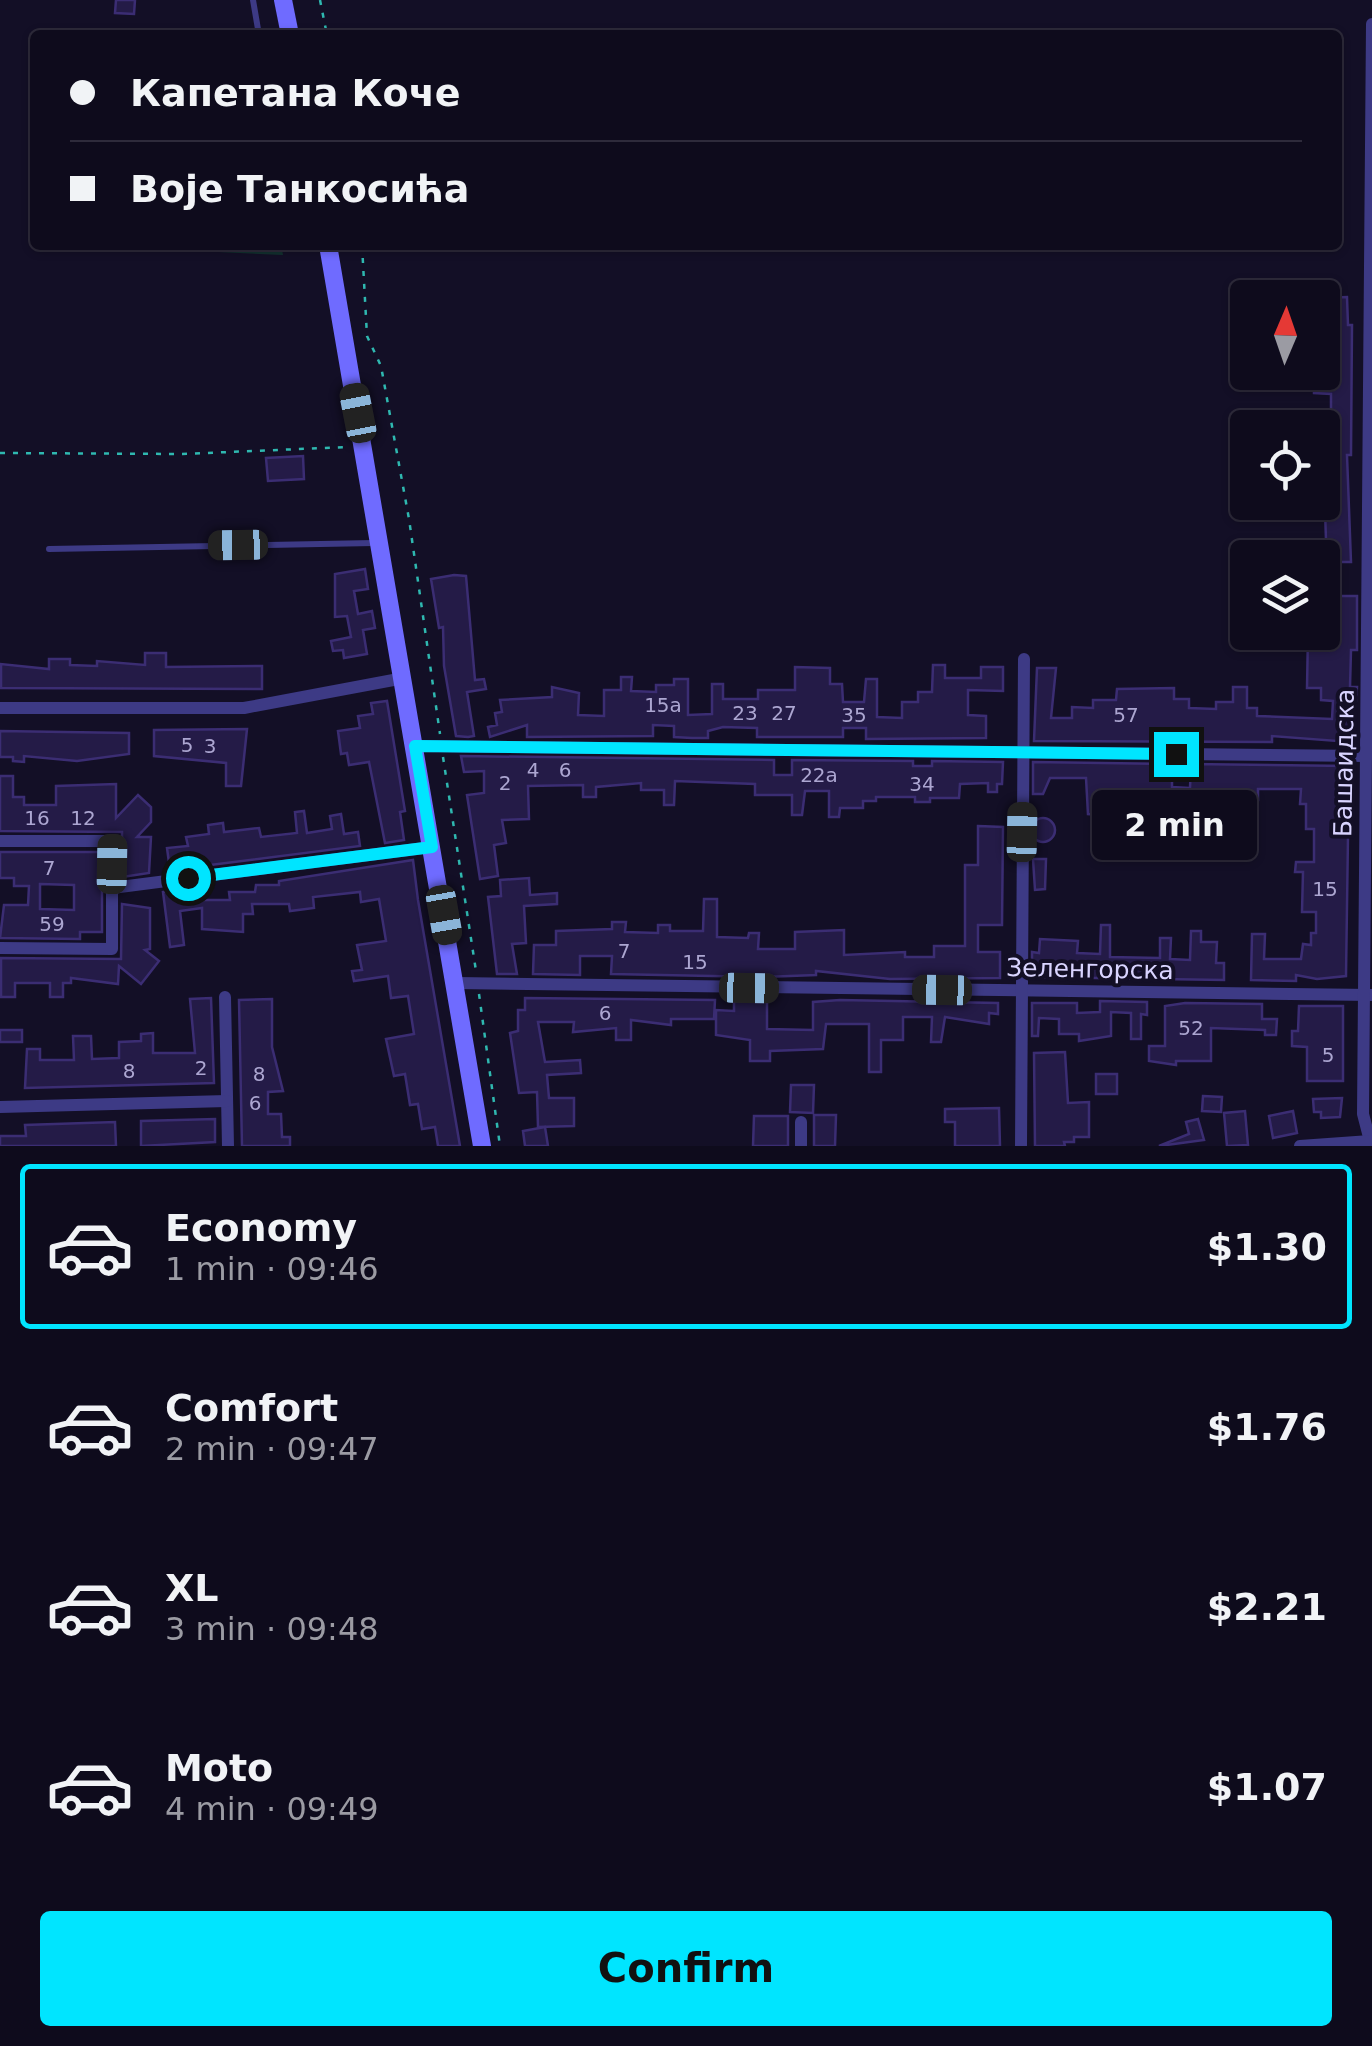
<!DOCTYPE html>
<meta charset="utf-8">
<style>
:root{--surface:#0e0b1c;--page:#1c1929;--text:#f1f3f6;--muted:#9b9ba3;--line:#2e2b3b;--accent:#00e5ff}
body{margin:0;font-family:"DejaVu Sans",sans-serif;background:var(--page);color:var(--text);height:100vh;display:flex;flex-direction:column;font-size:38px;white-space:nowrap}
*{box-sizing:border-box;margin:0}
p{font-size:32px;color:var(--muted)}
.icon{flex:none;width:55px;height:55px;fill:none;stroke:currentColor;stroke-width:2;stroke-linecap:round;stroke-linejoin:round}
.map{position:relative;height:1146px;overflow:hidden}
.drawer{display:flex;flex-direction:column;background:var(--surface);flex:1}
.drawer>*{flex:none}
.guide{position:absolute;left:30px;top:30px;width:1312px;height:220px;border-radius:10px;box-shadow:0 2px 8px #0004,0 0 0 2px var(--line);display:grid;align-content:center;height:220px;padding:0 40px;background:var(--surface)}
.needle{width:65px;rotate:2deg}
.tools{position:absolute;left:1230px;top:280px;display:grid;gap:20px}
.tools a{display:grid;place-items:center;width:110px;height:110px;border-radius:10px;background:var(--surface);box-shadow:0 2px 8px #0004,0 0 0 2px var(--line);font-size:50px}
.end{position:absolute;width:45px;height:45px;margin:-22px;border:12px solid #00e5ff;background:#111;box-shadow:0 0 0 5px #111}
.from{border-radius:50%}
.bubble{position:absolute;height:70px;border-radius:10px;background:var(--surface);box-shadow:0 2px 8px #0004,0 0 0 2px var(--line);font-size:32px;font-weight:700;line-height:70px;text-align:center}
.car{position:absolute;width:30px;height:60px;margin:-30px -15px;border-radius:12px;box-shadow:0 0 8px 2px #0007;background:linear-gradient(#222 24%,#8ab4d8 0 40%,#222 0 76%,#8ab4d8 0 86%,#222 0)}
.guide b{display:flex;align-items:center;gap:35px;height:95px;font-size:38px}
.guide b+b{border-top:2px solid var(--line)}
.guide i{width:25px;height:25px;background:var(--text)}
ul{padding:18px 0 0;list-style:none}
li{display:flex;align-items:center;gap:30px;height:165px;margin:0 20px 15px;padding:0 20px;border:5px solid transparent;border-radius:10px}
li div{flex:1}
li b{display:block;font-size:38px}
li em{font-style:normal;font-weight:700}
li.selected{border-color:var(--accent)}
li>.icon{width:90px;height:90px;stroke-width:1.5}
.button{display:flex;gap:20px;margin-top:auto;padding:20px 40px}
.button a{flex:1;height:115px;border-radius:10px;background:var(--accent);color:#111;font-size:40px;font-weight:700;line-height:115px;text-align:center}
.map>svg:first-child{display:block}
</style>
<div class="map">
<svg width="1372" height="1146" viewBox="0 0 1372 1146">
<defs>
<pattern id="grass-tufts" width="24" height="20" patternUnits="userSpaceOnUse" patternTransform="scale(2.5)"><rect width="24" height="20" fill="#12302f"/><path d="M3 7l-1-3M5 7V3M7 7l1-3M15 17l-1-3M17 17v-4M19 17l1-3" fill="none" stroke="#344d4e"/></pattern>
</defs>
<rect width="100%" height="100%" fill="#130f26"/>
<path fill="url(#grass-tufts)" d="M155,245H281L283,255L154,249Z"/>
<g fill="#241b47" stroke="#3b2d73" stroke-width="2.5" fill-rule="evenodd">
<path d="M116,0H135L134,14L115,13Z"/>
<path d="M1347,297L1348,325H1352L1351,455H1347L1351,562H1335V596H1357V650H1351L1350,687H1357L1356,701H1351L1350,742L1272,736V742L1034,741L1037,668H1056L1051,718H1072V707L1093,708V700H1116L1117,689L1174,688V699H1189V708L1216,709V702H1233V687H1247V708H1257V716L1332,719L1333,701L1321,700V688H1307L1308,633H1337L1338,610L1322,606V556L1303,555V540H1326L1322,422H1331V394L1314,393V383H1323L1322,298Z"/>
<path d="M303,456L304,479L268,481L266,458Z"/>
<path d="M1248,543L1283,544L1282,558H1247Z"/>
<path d="M365,569L368,589L354,591L358,614L372,611L375,628L363,630L367,654L344,658L343,650L333,651L331,641L351,637L347,616L335,617V574Z"/>
<path d="M454,575L466,576L475,680L484,679L486,689L467,692L474,736L468,737L456,736L444,666L443,627L439,628L431,579Z"/>
<path d="M145,653H166V667L262,666V689L1,688V664L49,669V659H70V665L97,666V661L145,665Z"/>
<path d="M933,665H945V678H981V667H1003V691L968,690V715L986,716V738L866,739V728H843V737H757V728L723,727L708,731V738H692L674,737V726L653,725V736L527,737V725L490,737L488,727L497,725L495,713L502,712L500,700L552,697V687L579,693L578,715L604,716V690H621V677H632L631,691L656,692V685H674V679H688V715L712,714V684H723V699H758V690H795V667L830,668V684H842L843,702H864L866,679H877V717L902,718V702H918V692H932Z"/>
<path d="M387,701L405,811L400,812L404,840L385,843L369,762L349,765L347,753L341,754L338,731L360,728L358,716L373,714L371,703Z"/>
<path d="M247,729L241,786H226V763L154,756V730Z"/>
<path d="M0,731L129,733V754L77,761L24,756V762L13,761V757H0Z"/>
<path d="M461,756L774,760V775H792V760L913,761V766H932V761L1003,762L1002,784H997V792H988V783L960,784L959,798H930V802H915V797H876V801H863V808H840L839,817H829V791H805L802,815H792V795H755V784L675,781L674,805H664V790H641V783L596,787V797H583V785L528,786L529,819L502,820L506,843L494,845L498,876L480,879L467,795L484,793V771L464,772Z"/>
<path d="M1033,762L1172,764V787L1190,788L1191,764L1349,766L1346,976L1317,979L1296,975V981L1251,980L1252,934H1265L1264,959H1301L1303,944L1311,945V933H1316V912H1302L1303,872H1295L1296,862H1314V829H1306V804H1300L1301,789H1258V800L1188,801V811H1171V824H1156V804H1142V799L1099,804V815L1088,814L1086,778H1050L1043,794H1033Z"/>
<path d="M0,776H13V797H24V805H56V786L116,784V818L138,795L151,807V822L137,837H151L149,873L122,877V832L0,831Z"/>
<path d="M304,811L307,833L332,829L330,816L341,814L344,834L358,832L360,846L170,870L167,848L188,846L186,837L209,834L208,825L223,823L224,832L259,828L261,837L297,833L295,812Z"/>
<circle cx="1043" cy="830" r="12"/>
<path d="M978,826L1003,827L1002,925H978V952H1000V978L890,979L816,971V975L763,977L611,974L612,956H580V975L533,974L534,945H556V931L612,929V922H626L625,932L658,933V925H670V931H703L704,899H717V937L748,938L749,933H759L758,949H795V932L844,930V955L905,952V957H934V946H965V865H978Z"/>
<path d="M0,852H102V932H80V939L0,938L4,905H28L29,886H14V878H0ZM40,884L74,885V910L40,909Z"/>
<path d="M1033,859H1046L1045,889L1035,890Z"/>
<path d="M413,860L418,900L460,1146H438L435,1127L422,1129L418,1104L410,1105L405,1074L394,1076L386,1039L414,1034L408,996L391,998L388,976L354,981L352,971L362,970L357,945L386,941L379,899L361,902L360,892L313,897L314,908L290,911L289,904H252L253,914H243V932L202,929V908L180,911L184,945L170,947L163,892L188,888L190,900H230L229,892H255L256,885H279V881Z"/>
<path d="M529,878L530,895L557,893V904L524,906L526,943L512,944L517,974H497L488,897L501,896L500,880Z"/>
<path d="M122,904L150,908V949L145,950L159,961L141,984L119,966L118,984L71,978V983H63V997H50V983H15V997H1V958L121,959Z"/>
<path d="M1101,925H1110V957L1160,958V938H1171L1170,959L1190,960L1191,931H1201V942H1217L1216,963H1224V980L1032,977V952L1039,953L1040,939L1078,941L1077,953L1100,954Z"/>
<path d="M211,998L214,1083L25,1088L27,1049H40V1060H74L73,1036H91L92,1059L119,1058V1042L141,1041V1034L153,1033V1053H195L190,999Z"/>
<path d="M525,998L715,1000L714,1019H671V1025L631,1020V1040H616V1028L573,1032L574,1022H538L545,1062L580,1060L581,1073L547,1075L549,1098H574V1126L538,1127L537,1092L519,1093L510,1033L518,1031V1010H525Z"/>
<path d="M272,999V1047L283,1091L268,1092V1114H281L282,1137H290V1146H242L239,1000Z"/>
<path d="M767,999V1029L813,1030V1002L840,1000L998,1003V1014L989,1013V1024L945,1017L941,1042H931L932,1017H903V1040H881V1072H869V1024H826L823,1049L770,1051V1061H750V1040L716,1035V1010L734,1011V1001Z"/>
<path d="M1100,1001L1147,1002V1015L1141,1014V1039H1131V1013L1111,1012V1036L1079,1041V1034H1059V1019L1039,1018L1038,1036H1032V1003H1077V1013L1100,1012Z"/>
<path d="M1185,1003L1262,1004V1019H1277L1276,1035H1265V1030L1211,1028V1061H1176V1065L1149,1061V1046H1165V1006Z"/>
<path d="M1299,1006H1343V1081H1307V1047L1292,1046V1031H1298Z"/>
<rect x="0" y="1030" width="22" height="12"/>
<path d="M1065,1052L1068,1103L1089,1102V1137H1074V1142H1064L1065,1146H1035L1034,1053Z"/>
<rect x="1096" y="1074" width="21" height="20"/>
<path d="M791,1085H814L813,1113L790,1112Z"/>
<path d="M1203,1096L1222,1097L1221,1112L1202,1111Z"/>
<path d="M1342,1098L1340,1117L1321,1118V1112H1314L1313,1099Z"/>
<path d="M999,1108L1000,1146H955V1122H945V1109Z"/>
<path d="M1245,1111L1248,1145L1227,1146L1224,1113Z"/>
<path d="M1293,1111L1297,1133L1273,1138L1269,1116Z"/>
<path d="M814,1115H836L835,1146H814Z"/>
<path d="M754,1116H788V1146H753Z"/>
<path d="M215,1119V1142L141,1146V1121Z"/>
<path d="M1198,1119L1204,1140L1159,1146L1189,1134L1186,1122Z"/>
<path d="M115,1122L116,1146H0V1136H26L25,1125Z"/>
<path d="M545,1127L548,1146H525L523,1131Z"/>
</g>
<g fill="none" stroke-linecap="round" stroke-linejoin="round">
<g stroke="#2fb8b0" stroke-width="2.5" stroke-dasharray="5 8" stroke-linecap="butt">
<path d="M320,0L327,35"/>
<path d="M362,245L367,336L381,366L409,519L440,734"/>
<path d="M0,453L182,454L348,447"/>
<path d="M443,757L476,971"/>
<path d="M479,994L500,1146"/>
</g>
<g stroke="#3d3a85" stroke-width="6">
<path d="M253,0L259,35"/>
<path d="M49,549L374,543"/>
</g>
<g stroke="#3d3a85" stroke-width="12">
<path d="M0,708H244L404,678"/>
<path d="M415,746L1367,756"/>
<path d="M0,841H112V949L0,948"/>
<path d="M112,888L432,847"/>
<path d="M456,983L1372,995"/>
<path d="M225,997L228,1146"/>
<path d="M0,1107L227,1101"/>
<path d="M1370,1141L1363,1114L1372,24"/>
<path d="M801,1146V1122"/>
<path d="M1021,1146L1024,659"/>
<path d="M1300,1146L1370,1141"/>
</g>
<g stroke="#6f6bff" stroke-width="18">
<path d="M283,0L290,35"/>
<path d="M328,245L482,1146"/>
</g>
</g>
<g fill="none" stroke-linecap="round" stroke-linejoin="round">
<path stroke="#00e5ff" stroke-width="12" d="M188,878L432,847L415,746L1176,754"/>
</g>
<g text-anchor="middle" dominant-baseline="central" stroke-width="8" stroke-linejoin="round" paint-order="stroke">
<g font-size="20" fill="#aca6d1">
<text x="663" y="705">15a</text>
<text x="745" y="713">23</text>
<text x="784" y="713">27</text>
<text x="854" y="715">35</text>
<text x="1126" y="715">57</text>
<text x="187" y="745">5</text>
<text x="210" y="746">3</text>
<text x="533" y="770">4</text>
<text x="565" y="770">6</text>
<text x="819" y="775">22a</text>
<text x="505" y="783">2</text>
<text x="922" y="784">34</text>
<text x="37" y="818">16</text>
<text x="83" y="818">12</text>
<text x="49" y="868">7</text>
<text x="1325" y="889">15</text>
<text x="52" y="924">59</text>
<text x="624" y="951">7</text>
<text x="695" y="962">15</text>
<text x="605" y="1013">6</text>
<text x="1191" y="1028">52</text>
<text x="1328" y="1055">5</text>
<text x="201" y="1068">2</text>
<text x="129" y="1071">8</text>
<text x="259" y="1074">8</text>
<text x="255" y="1103">6</text>
</g>
<g font-size="25" fill="#d9d4ff" stroke="#130f26">
<text transform="translate(1344 763) rotate(-89)">Башаидска</text>
<text transform="translate(1090 969) rotate(1)">Зеленгорска</text>
</g>
</g>
</svg>
<div class="tools">
<a><svg class="needle" viewBox="-14 -14 28 28"><path d="M0-13l5 13h-10z" fill="#e53935"/><path d="M0 13l5-13h-10z" fill="#9b9ba3"/></svg></a>
<a><svg class="icon" aria-label="locate" viewBox="0 0 24 24"><circle cx="12" cy="12" r="6"/><path d="M12 2v4M12 18v4M2 12h4M18 12h4"/></svg></a>
<a><svg class="icon" aria-label="layers" viewBox="0 0 24 24"><path d="M12 4l9 5-9 5-9-5zM3 14l9 5 9-5"/></svg></a>
</div>
<i class="end from" style="left:188px;top:878px"></i>
<i class="end" style="left:1176px;top:754px"></i>
<div class="bubble" style="left:1092px;top:790px;width:165px">2 min</div>
<i class="car" style="left:358px;top:413px;rotate:349deg"></i>
<i class="car" style="left:238px;top:545px;rotate:269deg"></i>
<i class="car" style="left:1022px;top:832px;rotate:1deg"></i>
<i class="car" style="left:112px;top:864px;rotate:1deg"></i>
<i class="car" style="left:444px;top:915px;rotate:170deg"></i>
<i class="car" style="left:749px;top:988px;rotate:91deg"></i>
<i class="car" style="left:942px;top:990px;rotate:271deg"></i>
<div class="guide">
<b><i class="from"></i>Капетана Коче</b>
<b><i></i>Воје Танкосића</b>
</div>
</div>
<section class="drawer">
<ul>
<li class="selected"><svg class="icon" aria-label="car" viewBox="0 0 24 24"><path d="M5 17H2v-5l4-1 3-4h7l3 4 3 1v5h-3M9 17h6M6 11h13"/><circle cx="7" cy="17" r="2"/><circle cx="17" cy="17" r="2"/></svg><div><b>Economy</b><p>1 min · 09:46</p></div><em>$1.30</em></li>
<li><svg class="icon" aria-label="car" viewBox="0 0 24 24"><path d="M5 17H2v-5l4-1 3-4h7l3 4 3 1v5h-3M9 17h6M6 11h13"/><circle cx="7" cy="17" r="2"/><circle cx="17" cy="17" r="2"/></svg><div><b>Comfort</b><p>2 min · 09:47</p></div><em>$1.76</em></li>
<li><svg class="icon" aria-label="car" viewBox="0 0 24 24"><path d="M5 17H2v-5l4-1 3-4h7l3 4 3 1v5h-3M9 17h6M6 11h13"/><circle cx="7" cy="17" r="2"/><circle cx="17" cy="17" r="2"/></svg><div><b>XL</b><p>3 min · 09:48</p></div><em>$2.21</em></li>
<li><svg class="icon" aria-label="car" viewBox="0 0 24 24"><path d="M5 17H2v-5l4-1 3-4h7l3 4 3 1v5h-3M9 17h6M6 11h13"/><circle cx="7" cy="17" r="2"/><circle cx="17" cy="17" r="2"/></svg><div><b>Moto</b><p>4 min · 09:49</p></div><em>$1.07</em></li>
</ul>
<div class="button"><a>Confirm</a></div>
</section>
